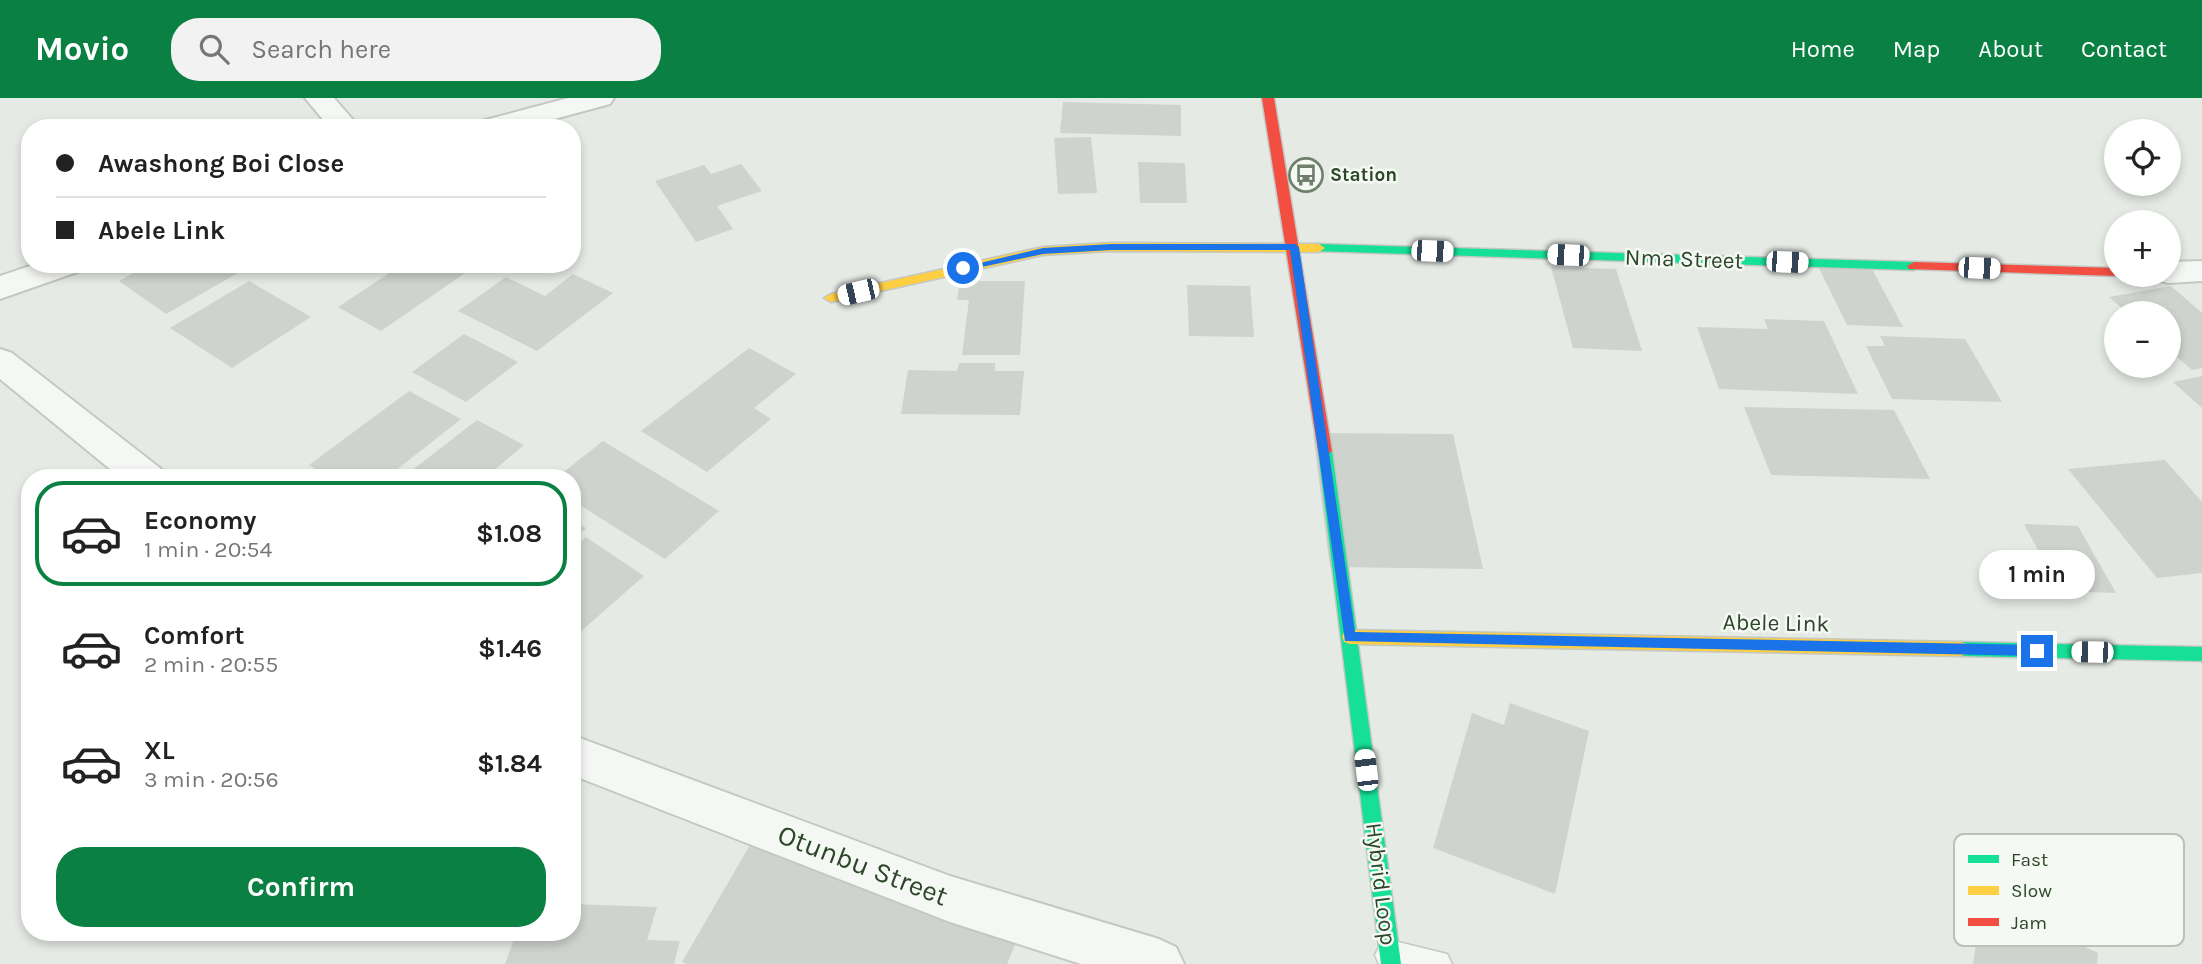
<!DOCTYPE html>
<meta charset="utf-8">
<style>
:root{--surface:#fff;--page:#f2f2f2;--text:#222;--muted:#767676;--line:#e0e0e0;--accent:#0b8043}
body{margin:0;font-family:Karla,sans-serif;background:var(--page);color:var(--text);height:100vh;display:flex;flex-direction:column;font-size:26px;white-space:nowrap}
*{box-sizing:border-box;margin:0}
p{font-size:23px;color:var(--muted)}
.icon{flex:none;width:38px;height:38px;fill:none;stroke:currentColor;stroke-width:2;stroke-linecap:round;stroke-linejoin:round}
.map{position:relative;flex:1;overflow:hidden}
.drawer{position:absolute;left:21px;top:371px;width:560px;height:472px;display:flex;flex-direction:column;background:var(--surface);border-radius:28px;box-shadow:0 4px 10px #0003}
.drawer>*{flex:none}
.guide{position:absolute;left:21px;top:21px;width:560px;height:154px;border-radius:28px;box-shadow:0 4px 10px #0003;display:grid;align-content:center;height:154px;padding:0 35px;background:var(--surface)}
.controls{position:absolute;left:2104px;top:21px;display:grid;gap:14px}
.controls a{display:grid;place-items:center;width:77px;height:77px;border-radius:50%;background:var(--surface);box-shadow:0 4px 10px #0003;font-size:35px}
.end{position:absolute;width:32px;height:32px;margin:-16px;border:9px solid #1a73e8;background:#fff;box-shadow:0 0 0 4px #fff}
.from{border-radius:50%}
.bubble{position:absolute;height:49px;border-radius:24px;background:var(--surface);box-shadow:0 4px 10px #0003;font-size:23px;font-weight:700;line-height:49px;text-align:center}
.car{position:absolute;width:21px;height:42px;margin:-21px -10px;border-radius:9px;box-shadow:0 0 5px 2px #0007;background:linear-gradient(#fff 24%,#345 0 40%,#fff 0 76%,#345 0 86%,#fff 0)}
.guide b{display:flex;align-items:center;gap:24px;height:66px;font-size:26px}
.guide b+b{border-top:2px solid var(--line)}
.guide i{width:18px;height:18px;background:var(--text)}
ul{padding:12px 0 0;list-style:none}
li{display:flex;align-items:center;gap:21px;height:105px;margin:0 14px 10px;padding:0 21px;border:4px solid transparent;border-radius:28px}
li div{flex:1}
li b{display:block;font-size:26px}
li em{font-style:normal;font-weight:700}
li.current{border-color:var(--accent)}
li>.icon{width:63px;height:63px;stroke-width:1.5}
.cta{display:flex;gap:14px;margin-top:auto;padding:14px 35px}
.cta a{flex:1;height:80px;border-radius:28px;background:var(--accent);color:#fff;font-size:28px;font-weight:700;line-height:80px;text-align:center}
header{display:flex;align-items:center;gap:42px;box-sizing:border-box;height:98px;padding:0 35px;background:var(--accent);color:#fff}
header strong{font-size:33px}
nav{display:flex;gap:38px;margin-inline-start:auto;font-size:24px}
.search{width:490px;height:63px;background:var(--page);display:flex;align-items:center;gap:18px;box-sizing:border-box;padding:0 24px;border-radius:28px;color:var(--muted);font-size:26px}
.map>svg:first-child{display:block}
</style>
<header>
<strong>Movio</strong>
<div class="search"><svg class="icon" aria-label="search" viewBox="0 0 24 24"><circle cx="10" cy="10" r="6"/><path d="M15 15l6 6"/></svg>Search here</div>
<nav><a>Home</a><a>Map</a><a>About</a><a>Contact</a></nav>
</header>
<div class="map">
<svg width="2202" height="866" viewBox="0 0 2202 866">
<rect width="100%" height="100%" fill="#e6eae5"/>
<g fill="#ced3cd">
<path d="M1063,4L1181,7V38L1060,35Z"/>
<path d="M1091,39L1097,95L1058,96L1054,40Z"/>
<path d="M1138,64L1185,65L1187,105H1140Z"/>
<path d="M741,66L762,93L717,108L733,131L696,144L655,83L704,67L711,76Z"/>
<path d="M150,166H238L245,171L166,216L119,183Z"/>
<path d="M403,166H455L468,173L381,233L338,209Z"/>
<path d="M1551,169L1616,171L1642,253L1573,250Z"/>
<path d="M1819,170L1872,171L1903,229L1847,227Z"/>
<path d="M573,176L613,195L537,253L458,213L506,179L545,198Z"/>
<path d="M249,183L311,219L232,270L170,230Z"/>
<path d="M960,183H1025L1020,257H962L969,202H957Z"/>
<path d="M1187,187L1250,188L1254,239L1189,238Z"/>
<path d="M2171,188L2202,215V270L2192,272L2168,251V215H2127L2109,199Z"/>
<path d="M1764,221L1824,223L1858,296L1719,291L1697,229L1768,231Z"/>
<path d="M464,236L518,264L466,304L412,274Z"/>
<path d="M1880,238L1965,241L2002,304L1892,301L1866,248H1885Z"/>
<path d="M749,250L796,276L754,310L771,321L707,374L641,333Z"/>
<path d="M959,265H995V273H1024L1020,317L901,316L908,272L957,273Z"/>
<path d="M2202,278V310L2173,284Z"/>
<path d="M409,293L461,321L386,380H331L309,367Z"/>
<path d="M1744,309L1894,312L1930,381L1771,377Z"/>
<path d="M477,322L524,347L485,380H402Z"/>
<path d="M1313,335L1453,336L1483,471L1330,469Z"/>
<path d="M603,343L719,413L665,461L572,402V380H556Z"/>
<path d="M2165,362L2202,404V475L2157,480L2068,371Z"/>
<path d="M572,422L586,430L572,443Z"/>
<path d="M2024,426L2078,428L2116,495L2060,493Z"/>
<path d="M586,439L644,478L572,541V450Z"/>
<path d="M1510,605L1589,633L1555,796L1433,750L1472,615L1504,627Z"/>
<path d="M754,740L1018,840L1007,866H688L682,864Z"/>
<path d="M1983,802L2098,855L2097,866H1973Z"/>
<path d="M572,806L657,809L647,842L680,843L674,866H505L516,835H572Z"/>
</g>
<g fill="none" stroke-linecap="round" stroke-linejoin="round">
<g stroke="#c4c8c3" stroke-width="3">
<path id="lane" d="M1390,842L1447,856L1452,866H1379L1375,857L1380,847Z"/>
</g>
<g stroke="#c4c8c3" stroke-width="4">
<g id="street">
<path d="M305,0H334L360,30H330Z"/>
<path d="M568,0H614L610,6L521,30H474L478,24Z"/>
<path d="M2202,163V183L2168,185L2157,182L2153,177H2168V164Z"/>
<path d="M36,166H85L80,173L0,201V178Z"/>
<path d="M0,251L12,255L160,370L165,380H121L0,281Z"/>
<path d="M572,637L950,778L1159,841L1176,849L1184,866H1081L950,824L572,677Z"/>
</g>
</g>
<g stroke="#c4c8c3" stroke-width="3">
<g id="fast">
<path d="M1319,146L1914,164L1921,168L1914,172L1314,153V147Z"/>
<path d="M1325,347L1332,353L1401,866H1381L1318,353Z"/>
<path d="M1961,544L2202,549V563L1961,558L1955,556L1953,551L1955,546Z"/>
</g>
</g>
<g stroke="#c4c8c3" stroke-width="3">
<g id="slow">
<path d="M1110,145L1319,146L1325,150L1319,154L1110,153L1043,157L831,204L824,200L831,196L1043,149Z"/>
<path d="M1350,532L1961,544L1967,546L1969,551L1967,556L1961,558L1350,546L1344,544L1342,539L1344,534Z"/>
</g>
</g>
<g stroke="#c4c8c3" stroke-width="3">
<g id="jam">
<path d="M1262,0H1274L1332,353L1325,359L1318,353Z"/>
<path d="M1914,164L2116,170V177H2121L2116,178L1909,171L1907,168Z"/>
</g>
</g>
<use href="#lane" fill="#f5f7f4" fill-rule="evenodd"/>
<use href="#street" fill="#f5f7f4" fill-rule="evenodd"/>
<use href="#fast" fill="#16e098" fill-rule="evenodd"/>
<use href="#slow" fill="#ffcf43" fill-rule="evenodd"/>
<use href="#jam" fill="#f24e42" fill-rule="evenodd"/>
</g>
<path fill="#1a73e8" d="M1111,146H1295L1299,149L1355,534L2037,547L2043,553L2037,558L1345,543L1290,152H1111L1043,156L963,173L959,170L1043,150Z"/>
<defs>
<g id="bus-ring" transform="scale(1.75)"><circle r="9.5" fill="#f4f9f3" stroke="#6e7f6b" stroke-width="1.5"/><path d="M-5-6H5V4H4V6H2V4H-2V6H-4V4H-5ZM-3.5-4V0h7V-4ZM-3.5 1.2v1.5H-2V1.2ZM2 1.2v1.5H3.5V1.2Z" fill="#6e7f6b"/></g>
</defs>
<g fill-rule="evenodd">
<use href="#bus-ring" x="1306" y="77"/>
</g>
<g text-anchor="middle" dominant-baseline="central" stroke-width="5" stroke-linejoin="round" paint-order="stroke">
<g font-size="19" font-weight="bold" fill="#2d4629" stroke="#f4f9f3" text-anchor="start">
<text x="1330" y="77">Station</text>
</g>
<g font-size="23" fill="#2d4629" stroke="#f4f9f3">
<text transform="translate(1684 161) rotate(2)">Nma Street</text>
<text transform="translate(1776 525) rotate(1)">Abele Link</text>
<text transform="translate(1381 786) rotate(83)">Hybrid Loop</text>
</g>
<g font-size="28" fill="#2d4629" stroke="#f4f9f3">
<text transform="translate(863 767) rotate(21)">Otunbu Street</text>
</g>
</g>
<rect x="1954" y="736" width="230" height="112" rx="10" fill="#f4f9f3" stroke="#b8c3b6" stroke-width="2"/>
<rect x="1968" y="757" width="31" height="8" fill="#16e098"/>
<rect x="1968" y="788" width="31" height="9" fill="#ffcf43"/>
<rect x="1968" y="820" width="31" height="8" fill="#f24e42"/>
<g font-size="19" fill="#2d4629">
<text x="2011" y="768">Fast</text>
<text x="2011" y="799">Slow</text>
<text x="2011" y="831">Jam</text>
</g>
</svg>
<div class="controls">
<a><svg class="icon" aria-label="locate" viewBox="0 0 24 24"><circle cx="12" cy="12" r="6"/><path d="M12 2v4M12 18v4M2 12h4M18 12h4"/></svg></a>
<a>+</a>
<a>−</a>
</div>
<i class="end from" style="left:963px;top:170px"></i>
<i class="end" style="left:2037px;top:553px"></i>
<div class="bubble" style="left:1979px;top:452px;width:116px">1 min</div>
<i class="car" style="left:1432px;top:153px;rotate:92deg"></i>
<i class="car" style="left:1568px;top:157px;rotate:272deg"></i>
<i class="car" style="left:1787px;top:164px;rotate:92deg"></i>
<i class="car" style="left:1979px;top:170px;rotate:92deg"></i>
<i class="car" style="left:858px;top:194px;rotate:257deg"></i>
<i class="car" style="left:2092px;top:554px;rotate:271deg"></i>
<i class="car" style="left:1366px;top:672px;rotate:353deg"></i>
<div class="guide">
<b><i class="from"></i>Awashong Boi Close</b>
<b><i></i>Abele Link</b>
</div>
<section class="drawer">
<ul>
<li class="current"><svg class="icon" aria-label="car" viewBox="0 0 24 24"><path d="M5 17H2v-5l4-1 3-4h7l3 4 3 1v5h-3M9 17h6M6 11h13"/><circle cx="7" cy="17" r="2"/><circle cx="17" cy="17" r="2"/></svg><div><b>Economy</b><p>1 min · 20:54</p></div><em>$1.08</em></li>
<li><svg class="icon" aria-label="car" viewBox="0 0 24 24"><path d="M5 17H2v-5l4-1 3-4h7l3 4 3 1v5h-3M9 17h6M6 11h13"/><circle cx="7" cy="17" r="2"/><circle cx="17" cy="17" r="2"/></svg><div><b>Comfort</b><p>2 min · 20:55</p></div><em>$1.46</em></li>
<li><svg class="icon" aria-label="car" viewBox="0 0 24 24"><path d="M5 17H2v-5l4-1 3-4h7l3 4 3 1v5h-3M9 17h6M6 11h13"/><circle cx="7" cy="17" r="2"/><circle cx="17" cy="17" r="2"/></svg><div><b>XL</b><p>3 min · 20:56</p></div><em>$1.84</em></li>
</ul>
<div class="cta"><a>Confirm</a></div>
</section>
</div>
